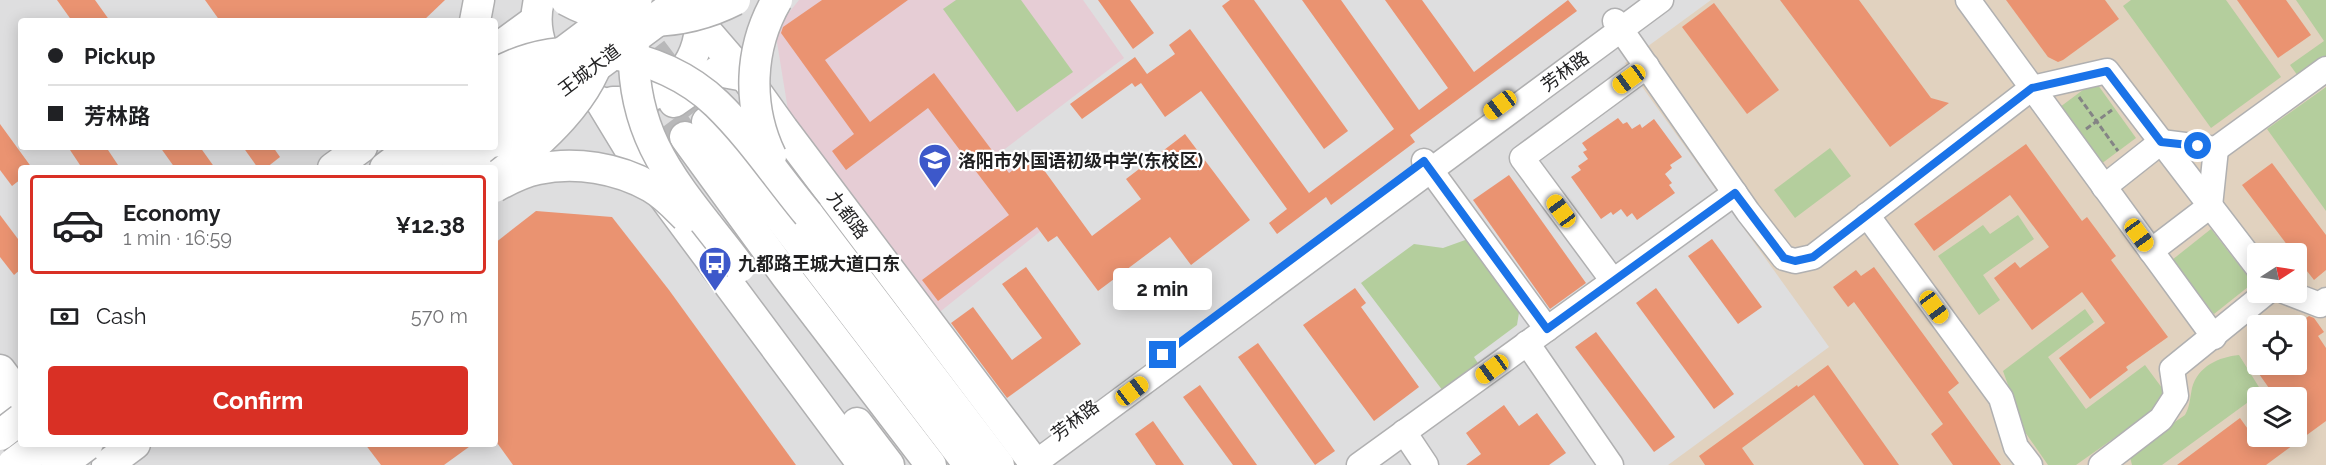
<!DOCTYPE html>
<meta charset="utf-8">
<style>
:root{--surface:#fff;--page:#f2f2f2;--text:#202124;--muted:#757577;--line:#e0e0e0;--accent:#d93025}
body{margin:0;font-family:Raleway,"Noto Sans SC",sans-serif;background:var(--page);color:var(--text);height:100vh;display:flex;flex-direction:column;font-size:22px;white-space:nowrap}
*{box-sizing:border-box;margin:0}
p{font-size:20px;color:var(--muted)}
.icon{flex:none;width:33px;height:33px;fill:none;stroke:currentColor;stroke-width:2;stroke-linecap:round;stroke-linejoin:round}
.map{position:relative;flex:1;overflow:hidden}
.sheet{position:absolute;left:18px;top:165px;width:480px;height:282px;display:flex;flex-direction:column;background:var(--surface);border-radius:6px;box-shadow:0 3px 15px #0003}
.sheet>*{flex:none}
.banner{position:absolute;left:18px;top:18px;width:480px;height:132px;border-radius:6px;box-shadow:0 3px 15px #0003;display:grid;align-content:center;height:132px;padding:0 30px;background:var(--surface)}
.needle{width:39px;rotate:78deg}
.tools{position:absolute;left:2247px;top:243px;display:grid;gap:12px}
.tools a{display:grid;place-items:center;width:60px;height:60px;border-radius:6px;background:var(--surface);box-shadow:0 3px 15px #0003;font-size:30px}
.end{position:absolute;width:27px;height:27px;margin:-14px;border:8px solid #1a73e8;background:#fff;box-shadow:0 0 0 3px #fff}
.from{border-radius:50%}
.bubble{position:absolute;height:42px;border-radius:6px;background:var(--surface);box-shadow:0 3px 15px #0003;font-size:20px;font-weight:700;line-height:42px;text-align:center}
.car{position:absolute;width:18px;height:36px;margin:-18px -9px;border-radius:8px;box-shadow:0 0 4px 2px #0007;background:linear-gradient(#f5c518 24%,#345 0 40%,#f5c518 0 76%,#345 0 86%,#f5c518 0)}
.banner b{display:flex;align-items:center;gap:21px;height:57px;font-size:22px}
.banner b+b{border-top:2px solid var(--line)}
.banner i{width:15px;height:15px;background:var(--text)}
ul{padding:10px 0 0;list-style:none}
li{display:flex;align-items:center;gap:18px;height:99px;margin:0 12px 9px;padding:0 18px;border:3px solid transparent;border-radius:6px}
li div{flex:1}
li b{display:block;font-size:22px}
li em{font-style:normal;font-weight:700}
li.selected{border-color:var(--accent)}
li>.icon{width:54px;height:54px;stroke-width:1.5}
.pay{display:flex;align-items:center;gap:15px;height:66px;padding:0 30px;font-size:22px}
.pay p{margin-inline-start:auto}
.action{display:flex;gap:12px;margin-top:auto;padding:12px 30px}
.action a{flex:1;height:69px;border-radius:6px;background:var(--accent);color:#fff;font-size:24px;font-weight:700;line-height:69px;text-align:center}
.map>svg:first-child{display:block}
</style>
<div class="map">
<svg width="2326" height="465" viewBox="0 0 2326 465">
<rect width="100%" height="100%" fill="#dededf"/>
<path fill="#e1d2bf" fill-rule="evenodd" d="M1711,0H2326V465H1668L1829,347L1625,63ZM2258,254H2296V292H2258ZM2258,326H2296V364H2258ZM2258,398H2296V436H2258Z"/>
<path fill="#e6cdd5" d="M799,0H1083L1124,58L1001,152L1052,222L936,315L819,156L788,110L775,30Z"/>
<g fill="#b4ce9d">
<path d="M956,0H1021L1073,72L1017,112L943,9Z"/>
<path d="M2131,0H2226L2281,77L2211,128L2123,6Z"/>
<path d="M2296,0H2326V56L2298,76L2290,65L2324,41Z"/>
<path d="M2095,81L2136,138L2101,164L2060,107Z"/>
<path d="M2326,87V211L2267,129Z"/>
<path d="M1830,148L1851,176L1795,218L1774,190Z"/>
<path d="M2018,215L2034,239L1983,275L2000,300L1979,315L1938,256L1983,225L1990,234Z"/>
<path d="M2211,229L2253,283L2214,314L2172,260Z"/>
<path d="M1468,239L1520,306L1517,325L1474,357L1479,365L1443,391L1361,283L1414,244L1443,248Z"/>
<path d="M2085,309L2094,322L2048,357L2086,409L2145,365L2165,392L2161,405L2076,465H2048L2025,432L2003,371Z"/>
<path d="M2239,355L2262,392L2162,465H2132L2130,457L2134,450L2185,415C2190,406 2190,398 2192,388C2198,366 2219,357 2239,355Z"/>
</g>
<g fill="#ea9371">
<path d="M57,0H95L110,21H72Z"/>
<path d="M205,0H445L423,21H220Z"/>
<path d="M822,0H908L825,60L870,122L934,73L1009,173L1033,155L1092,236L1141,199L1126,179L1185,134L1250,220L1191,265L1170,237L1098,291L1057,236L1048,242L1037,227L938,301L922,280L1009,215L928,108L846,170L832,151L854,134L781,33L783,27Z"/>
<path d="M1098,0H1130L1154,33L1133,49Z"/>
<path d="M1230,0H1254L1348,131L1324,149L1222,6Z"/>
<path d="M1302,0H1341L1419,110L1448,88L1385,0H1422L1474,72L1568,0L1577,11L1410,135L1415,142L1331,205L1326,197L1277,234L1269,223L1287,209L1201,91L1165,117L1141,83L1135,87L1132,83L1082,119L1070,104L1135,57L1147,74L1175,54L1169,45L1190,29L1309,193L1394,129Z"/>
<path d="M1780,0H1859L1931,98L1949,103L1890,147Z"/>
<path d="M2006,0H2105L2119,19L2063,60L2058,62L2048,57Z"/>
<path d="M2237,0H2286L2311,35L2278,58Z"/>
<path d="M1714,3L1779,90L1747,114L1682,27Z"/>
<path d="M1618,118L1623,124L1627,122L1632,129L1640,124L1642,128L1654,119L1682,157L1670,165L1672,168L1665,174L1672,183L1669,185L1675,193L1637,220L1632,213L1627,217L1621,209L1613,215L1611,212L1601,219L1571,177L1581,170L1578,166L1588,159L1583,152L1587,150L1582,143Z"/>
<path d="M0,124L32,168H21V179L12,186L0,170Z"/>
<path d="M2026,144L2082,221L2087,217L2116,256L2111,260L2168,337L2126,367L2128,370L2090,399L2059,358L2105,323L2082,292L2032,330L1994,278L2015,262L2020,268L2049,247L2010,195L1934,251L1914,224Z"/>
<path d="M68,147H106L120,168H82Z"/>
<path d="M160,147H200L215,168H175Z"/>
<path d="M243,147H273L280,157L266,168H258Z"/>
<path d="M2272,163L2326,235V270L2314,280L2296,257V254H2294L2242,185Z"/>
<path d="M1509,175L1586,283L1550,309L1473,200Z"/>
<path d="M536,211L612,217L669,290L796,465H513L495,440V243Z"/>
<path d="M0,215L21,243V269L14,275L0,257Z"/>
<path d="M1712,239L1762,307L1738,324L1688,256Z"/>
<path d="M1026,267L1081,344L1007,398L951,323L973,307L1012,360L1042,338L1002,284Z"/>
<path d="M1874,267L1959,383L1948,392L2001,465H1953L1931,434L1943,424L1854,302L1848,307L1833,287L1856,270L1861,276Z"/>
<path d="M1355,288L1366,303L1361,307L1419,387L1374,421L1303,325Z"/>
<path d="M1656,288L1734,394L1714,409L1636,303Z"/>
<path d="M2309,316L2314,318L2324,332L2318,336L2326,348V421L2266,465H2177L2240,418L2250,432L2258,426V436H2296V398H2276L2252,364H2296V325Z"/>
<path d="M1596,332L1675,437L1654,452L1575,347Z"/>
<path d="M1258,343L1335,451L1315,465L1238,357Z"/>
<path d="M1828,365L1899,465H1864L1814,395L1742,448L1754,465H1705L1699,456L1797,385L1798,387Z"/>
<path d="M1200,385L1257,465H1233L1183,397Z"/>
<path d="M1504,405L1519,426L1537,413L1566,453L1549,465H1466L1481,454L1466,433Z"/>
<path d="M1153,421L1184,465H1156L1135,434Z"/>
<path d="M365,444H473L444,465H381Z"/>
</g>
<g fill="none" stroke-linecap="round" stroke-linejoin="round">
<g stroke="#b8b8b9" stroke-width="30" stroke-dasharray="30 15" stroke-linecap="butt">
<path d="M625,14L707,122"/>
<path d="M645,84L685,137"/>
</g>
<g stroke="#b0b0b1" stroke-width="27">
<g id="minor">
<path d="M1968,0L2214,337"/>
<path d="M1615,21L1748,212L1784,258L1795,261L1813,257L2032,88L2107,71L2258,268"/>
<path d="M1424,161L1547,329"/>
<path d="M2104,187L2161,142L2216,149L2326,69"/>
<path d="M1867,215L2001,398L2016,447L2030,465"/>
<path d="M2151,251L2210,206L2216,149"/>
<path d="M1613,281L1522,158L1647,66"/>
<path d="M2286,292L2320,305L2326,300"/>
<path d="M1527,343L1611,465"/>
<path d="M1404,432L1426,465"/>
<path d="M1035,463L1661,0"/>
<path d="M1359,465L1735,193"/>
<path d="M2101,465L2161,419L2176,396L2172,369L2267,292"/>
</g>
</g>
<g stroke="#b0b0b1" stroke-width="33">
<g id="major">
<path d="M539,0C532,28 541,54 558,76"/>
<path d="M475,21L479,0"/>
<path d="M701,25L745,76L783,129L1036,465"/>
<path d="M495,50L536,20"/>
<path d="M601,102L635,158L863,465"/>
<path d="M613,102C666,104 704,65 700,12"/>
<path d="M674,102L718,71L745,76"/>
<path d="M707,122L969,465"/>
<path d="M685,137L787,277L931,465"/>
<path d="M333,168L362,147"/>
<path d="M385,168L413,147"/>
<path d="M808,214L999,465"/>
<path d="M0,370L21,398"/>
<path d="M0,398L21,427"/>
<path d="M857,423L889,465"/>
<path d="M107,465L135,444"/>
</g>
</g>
<g stroke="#b0b0b1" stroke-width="36">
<g id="highway">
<path d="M411,168L439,147"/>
<path d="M458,168L486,147"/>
</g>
</g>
<g stroke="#848485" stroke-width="3" stroke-dasharray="6 3" stroke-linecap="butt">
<path d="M2079,97L2118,151"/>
<path d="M2086,129L2112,110"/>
</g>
<use href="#minor" stroke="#fff" stroke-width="24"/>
<use href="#major" stroke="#fff" stroke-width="30"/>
<use href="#highway" stroke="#fff" stroke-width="33"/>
<g stroke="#b0b0b1" stroke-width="33" stroke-linecap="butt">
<g id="major-bridge">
<path d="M566,0C619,29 682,27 735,0"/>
<path d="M634,40C629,143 682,190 740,267"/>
<path d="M495,74C563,34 661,50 717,104C751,137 778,178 808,214"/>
<path d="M771,156C747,106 749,48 777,0"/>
<path d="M500,174C539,144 593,97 602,46C605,31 604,15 603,0"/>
<path d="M495,187C509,179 523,172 538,169C575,161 618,168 651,187C665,195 675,206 686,217"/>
<path d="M0,435L21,419"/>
</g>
</g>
<g stroke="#b0b0b1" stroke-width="36" stroke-linecap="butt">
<g id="highway-bridge">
<path d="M495,105L635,0"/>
<path d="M495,140L683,0"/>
<path d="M14,465L42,444"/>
<path d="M58,465L86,444"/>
</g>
</g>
<use href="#major-bridge" stroke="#fff" stroke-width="30"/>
<use href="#highway-bridge" stroke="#fff" stroke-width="33"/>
</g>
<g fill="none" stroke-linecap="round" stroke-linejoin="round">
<path stroke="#1a73e8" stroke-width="8" d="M1163,355L1424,161L1547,329L1735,193L1784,258L1795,261L1813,257L2032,88L2107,71L2161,142L2198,146"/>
</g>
<defs>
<g id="school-pin" transform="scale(1.725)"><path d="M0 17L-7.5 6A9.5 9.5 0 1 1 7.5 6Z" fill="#3d58ca" stroke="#fff"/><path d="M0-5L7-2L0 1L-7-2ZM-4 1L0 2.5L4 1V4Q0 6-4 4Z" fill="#fff"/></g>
<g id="bus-pin" transform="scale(1.725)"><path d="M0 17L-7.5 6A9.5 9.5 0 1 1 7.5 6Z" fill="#3d58ca" stroke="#fff"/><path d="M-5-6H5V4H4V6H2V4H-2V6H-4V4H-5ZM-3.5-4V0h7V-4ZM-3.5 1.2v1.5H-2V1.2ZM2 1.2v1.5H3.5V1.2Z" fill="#fff"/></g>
</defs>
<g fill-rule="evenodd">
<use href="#school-pin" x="935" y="160"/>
<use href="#bus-pin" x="715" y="263"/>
</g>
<g text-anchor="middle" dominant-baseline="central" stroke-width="4.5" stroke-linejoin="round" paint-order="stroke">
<g font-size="18" fill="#222223" stroke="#fff">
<text transform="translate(589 70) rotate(-37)">王城大道</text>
<text transform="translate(1565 71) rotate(-36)">芳林路</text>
<text transform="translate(848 215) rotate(53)">九都路</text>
<text transform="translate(1075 420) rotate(-37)">芳林路</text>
</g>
<g font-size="18" font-weight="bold" fill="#222223" stroke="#fff" text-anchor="start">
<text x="958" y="160">洛阳市外国语初级中学(东校区)</text>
<text x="738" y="263">九都路王城大道口东</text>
</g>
</g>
</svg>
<div class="tools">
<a><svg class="needle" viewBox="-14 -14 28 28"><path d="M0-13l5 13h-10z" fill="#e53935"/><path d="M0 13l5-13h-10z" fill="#757577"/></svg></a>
<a><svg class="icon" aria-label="locate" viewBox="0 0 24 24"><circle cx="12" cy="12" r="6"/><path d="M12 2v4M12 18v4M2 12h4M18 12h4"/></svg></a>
<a><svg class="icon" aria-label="layers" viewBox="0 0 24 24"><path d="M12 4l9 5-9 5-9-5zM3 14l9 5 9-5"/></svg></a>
</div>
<i class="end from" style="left:2198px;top:146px"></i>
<i class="end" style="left:1163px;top:355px"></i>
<div class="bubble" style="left:1113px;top:268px;width:99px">2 min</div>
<i class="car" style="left:1629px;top:79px;rotate:234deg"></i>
<i class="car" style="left:1500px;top:105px;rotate:233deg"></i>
<i class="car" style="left:1561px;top:211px;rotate:324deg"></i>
<i class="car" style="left:2139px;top:235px;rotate:144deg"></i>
<i class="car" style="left:1934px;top:307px;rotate:144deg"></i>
<i class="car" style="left:1492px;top:369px;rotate:234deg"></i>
<i class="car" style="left:1132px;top:391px;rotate:53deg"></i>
<div class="banner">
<b><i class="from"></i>Pickup</b>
<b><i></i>芳林路</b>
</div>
<section class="sheet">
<ul>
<li class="selected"><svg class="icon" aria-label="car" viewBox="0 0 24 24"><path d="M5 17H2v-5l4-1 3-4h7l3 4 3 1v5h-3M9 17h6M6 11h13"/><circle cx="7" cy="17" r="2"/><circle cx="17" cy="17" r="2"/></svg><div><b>Economy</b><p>1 min · 16:59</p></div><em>¥12.38</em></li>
</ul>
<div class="pay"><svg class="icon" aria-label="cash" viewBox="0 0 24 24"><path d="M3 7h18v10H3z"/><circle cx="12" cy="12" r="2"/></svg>Cash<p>570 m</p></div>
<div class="action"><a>Confirm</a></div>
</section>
</div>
